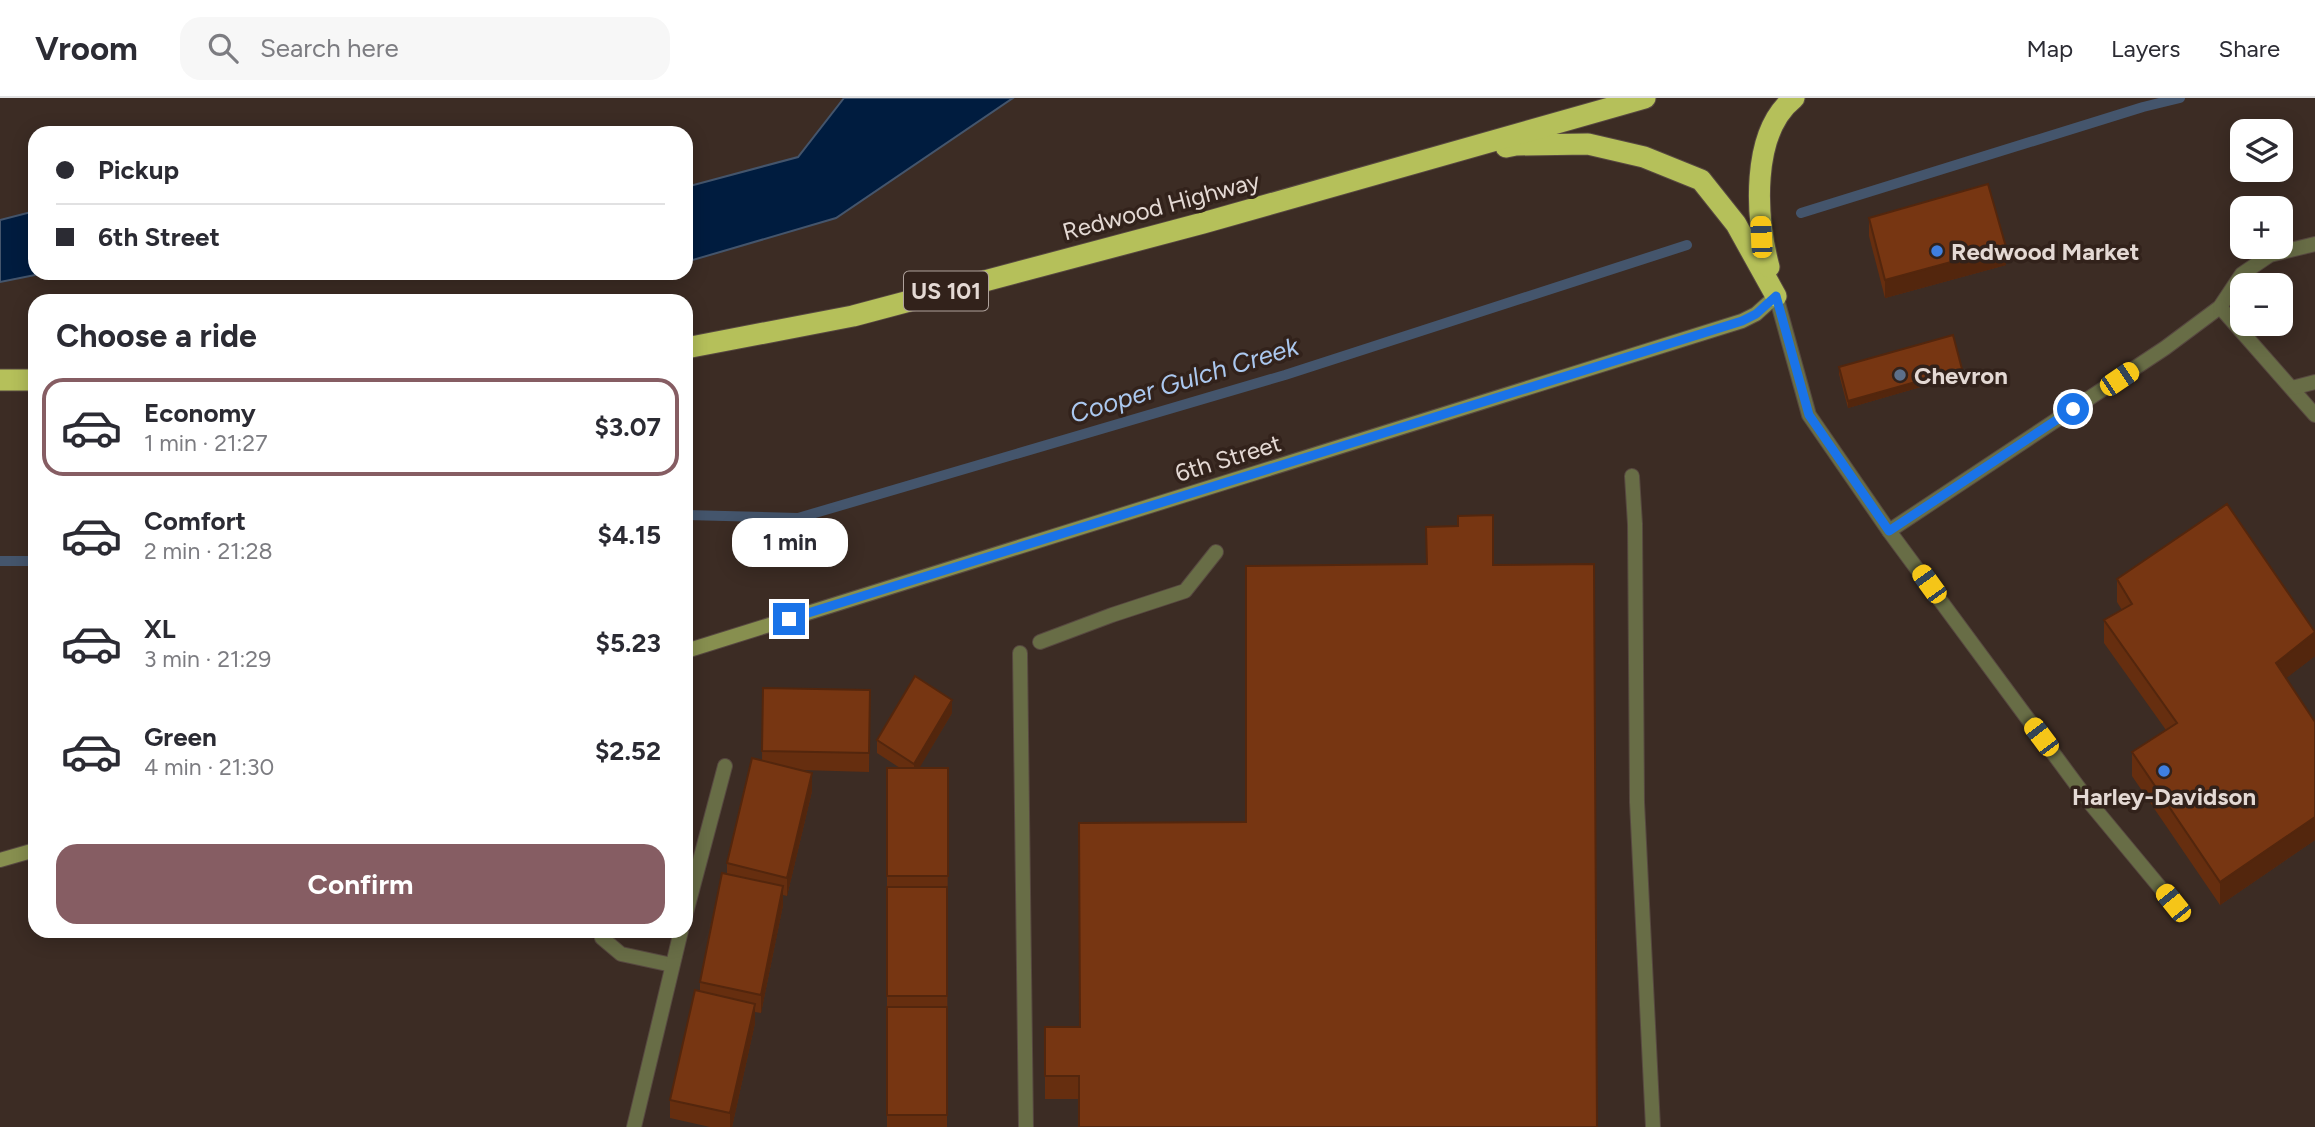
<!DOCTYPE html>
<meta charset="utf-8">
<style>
:root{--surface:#fff;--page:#f7f7f7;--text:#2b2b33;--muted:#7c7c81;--line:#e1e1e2;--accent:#865d63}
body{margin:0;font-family:Figtree,sans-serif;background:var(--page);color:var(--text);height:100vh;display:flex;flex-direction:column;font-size:26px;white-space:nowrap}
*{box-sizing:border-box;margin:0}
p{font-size:23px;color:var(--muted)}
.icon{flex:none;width:38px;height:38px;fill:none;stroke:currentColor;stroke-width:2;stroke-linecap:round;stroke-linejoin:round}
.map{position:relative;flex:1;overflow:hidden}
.details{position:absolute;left:28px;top:196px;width:665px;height:644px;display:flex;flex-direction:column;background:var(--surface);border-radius:21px;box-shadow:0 4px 18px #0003}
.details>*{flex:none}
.top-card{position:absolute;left:28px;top:28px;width:665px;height:154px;border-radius:21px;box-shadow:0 4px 18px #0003;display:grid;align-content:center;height:154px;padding:0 28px;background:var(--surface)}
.buttons{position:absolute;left:2230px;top:21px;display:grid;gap:14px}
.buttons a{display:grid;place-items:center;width:63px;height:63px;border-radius:14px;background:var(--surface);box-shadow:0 4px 18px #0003;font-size:35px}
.end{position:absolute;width:32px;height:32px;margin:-16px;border:9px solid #1a73e8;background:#fff;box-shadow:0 0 0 4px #fff}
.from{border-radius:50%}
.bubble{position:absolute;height:49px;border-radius:21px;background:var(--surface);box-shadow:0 4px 18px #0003;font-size:23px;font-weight:700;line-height:49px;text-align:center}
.car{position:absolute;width:21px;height:42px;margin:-21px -10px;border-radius:9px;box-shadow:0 0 5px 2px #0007;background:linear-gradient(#f5c518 24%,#345 0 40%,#f5c518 0 76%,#345 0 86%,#f5c518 0)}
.top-card b{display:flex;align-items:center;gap:24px;height:66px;font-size:26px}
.top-card b+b{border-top:2px solid var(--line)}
.top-card i{width:18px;height:18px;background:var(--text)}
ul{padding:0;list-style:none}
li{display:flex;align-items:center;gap:21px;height:98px;margin:0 14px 10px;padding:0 14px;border:4px solid transparent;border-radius:21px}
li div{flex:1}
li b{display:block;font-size:26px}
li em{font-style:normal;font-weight:700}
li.active{border-color:var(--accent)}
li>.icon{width:63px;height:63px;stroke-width:1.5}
h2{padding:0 28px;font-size:32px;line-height:84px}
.primary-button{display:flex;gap:14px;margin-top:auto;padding:14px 28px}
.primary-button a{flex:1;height:80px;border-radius:21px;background:var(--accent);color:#fff;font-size:28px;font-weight:700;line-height:80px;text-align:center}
header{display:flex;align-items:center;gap:42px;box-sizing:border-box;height:98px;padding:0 35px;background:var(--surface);border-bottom:2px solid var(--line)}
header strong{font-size:33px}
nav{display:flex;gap:38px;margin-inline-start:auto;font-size:24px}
.search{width:490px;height:63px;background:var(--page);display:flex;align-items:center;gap:18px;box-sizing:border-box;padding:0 24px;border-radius:21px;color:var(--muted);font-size:26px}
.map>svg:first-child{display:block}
</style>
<header>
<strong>Vroom</strong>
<div class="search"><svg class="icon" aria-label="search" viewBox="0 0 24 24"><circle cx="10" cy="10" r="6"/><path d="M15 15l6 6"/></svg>Search here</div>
<nav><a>Map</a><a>Layers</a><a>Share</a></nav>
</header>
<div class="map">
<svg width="2315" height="1029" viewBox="0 0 2315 1029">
<rect width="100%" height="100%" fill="#3c2c24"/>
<g fill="#001c3f" stroke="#44556c" stroke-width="2">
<path d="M844,0H1013L836,120L686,164V89L798,59Z"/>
<path d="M35,113V175H45L0,184V122Z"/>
</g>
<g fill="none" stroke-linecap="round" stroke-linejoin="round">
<g stroke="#44556c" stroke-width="10">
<path d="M1801,115L2143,9L2180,0"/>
<path d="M686,417L798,420L1285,277L1687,147"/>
<path d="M0,463H35"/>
</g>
<g stroke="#574840" stroke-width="16">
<g id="lane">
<path d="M1776,198L1809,317L1889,433L2165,250L2220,209L2242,176L2270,157L2315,146"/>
<path d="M2220,209L2315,317"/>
<path d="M2292,290L2315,284"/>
<path d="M1632,378L1635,426L1637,704L1653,1029"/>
<path d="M1889,433L2090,705L2173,805"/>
<path d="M1040,544L1112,517L1185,493L1216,454"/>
<path d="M1020,555L1026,1029"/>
<path d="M686,815L725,668"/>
<path d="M601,833L602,840L621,856L672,867"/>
<path d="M634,1029L681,833"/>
</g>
</g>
<g stroke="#574840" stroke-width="16">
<g id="secondary">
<path d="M686,553L1742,223L1756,216L1776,198"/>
<path d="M0,762L35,752"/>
</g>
</g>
<g stroke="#574840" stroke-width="23">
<g id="highway">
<path d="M1506,49L1516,47L1588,46L1644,59L1701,82L1736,126L1776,198"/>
<path d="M1769,169C1756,120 1750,35 1794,0"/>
<path d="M686,250L853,218L1203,125L1645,0"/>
<path d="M0,282H35"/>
</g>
</g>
<use href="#lane" stroke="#686d46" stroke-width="14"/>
<use href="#secondary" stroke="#878f4f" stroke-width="14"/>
<use href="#highway" stroke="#b5c05a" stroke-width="21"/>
</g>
<g fill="#662e0f">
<path d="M1869,120L2006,167L1885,200L1869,138Z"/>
<path d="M1839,269L1962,277L1848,310L1839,276Z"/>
<path d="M1493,417L1079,1001H1045V929H1080L1246,724L1426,466V429L1458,428Z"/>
<path d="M2117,481L2315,534V558L2286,580L2315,624V742L2220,807L2132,678V654L2166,632L2104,545V522L2122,512L2117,504Z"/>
<path d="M763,590L870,592L869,674L802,672L812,693L787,798L783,797V807L761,915L755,914V925L732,1029H710L670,1020V1002L700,894V884L727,776V765L762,663Z"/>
<path d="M952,615L919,670H948L947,1029H887V670H900L877,655V642Z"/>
</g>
<g fill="#53260d">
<path d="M2006,149V167L1885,200V182Z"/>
<path d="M1962,271V277L1848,310V303Z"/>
<path d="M2315,535V558L2276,588V565Z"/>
<path d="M952,602V615L914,679V666Z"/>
<path d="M812,675V693L787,798V780Z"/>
<path d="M2315,719V742L2220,807V784Z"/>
<path d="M783,788V807L761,915V897Z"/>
<path d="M755,906V925L732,1029H730V1015Z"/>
</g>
<g fill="#773612" stroke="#53260d" stroke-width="2">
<path d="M1988,86L2006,149L1885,182L1869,120Z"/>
<path d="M1953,237L1962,271L1848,303L1839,269Z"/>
<path d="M2227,406L2315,534L2276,565L2315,624V719L2220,784L2132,654L2177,625L2104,522L2132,506L2117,481Z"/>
<path d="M1493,417V467L1594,466L1597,1029H1079V978H1045V929H1080L1079,725L1246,724V468L1427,466L1426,429L1458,428V418Z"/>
<path d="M915,578L952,602L914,666L877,642Z"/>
<path d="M763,590L870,592L869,655L762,653Z"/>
<path d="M752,660L812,675L787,780L727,765Z"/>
<rect x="887" y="670" width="61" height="108"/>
<path d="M722,775L783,788L761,897L700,884Z"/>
<rect x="887" y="789" width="60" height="109"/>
<path d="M695,892L755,906L730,1015L670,1002Z"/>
<rect x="887" y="909" width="60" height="108"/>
</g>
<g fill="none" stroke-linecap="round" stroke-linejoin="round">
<path stroke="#1a73e8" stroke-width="9" d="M789,521L1742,223L1756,216L1776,198L1809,317L1889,433L2073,311"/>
</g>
<g fill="#3f7fe0" stroke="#32221b" stroke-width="2.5">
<circle cx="1937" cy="153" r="7"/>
<circle cx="2164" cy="673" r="7"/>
</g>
<circle fill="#5c6f8a" stroke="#32221b" stroke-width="2.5" cx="1900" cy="277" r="7"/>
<g text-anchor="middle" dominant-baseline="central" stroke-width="7" stroke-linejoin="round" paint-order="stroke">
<rect fill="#32221b" stroke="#afa29c" stroke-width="2" x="904" y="173.5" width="84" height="39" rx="5"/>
<g font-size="23" font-weight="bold" fill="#e4d9d4">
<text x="946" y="193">US 101</text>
</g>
<g font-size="24" fill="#e4d9d4" stroke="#32221b">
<text transform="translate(1161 108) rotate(-15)">Redwood Highway</text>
<text transform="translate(1228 360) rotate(-17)">6th Street</text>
</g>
<g font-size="24" font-weight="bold" fill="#e4d9d4" stroke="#32221b" text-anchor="start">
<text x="1951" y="153">Redwood Market</text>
<text x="1914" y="277">Chevron</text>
<text x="2164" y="698" text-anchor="middle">Harley-Davidson</text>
</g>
<g font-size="26" font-style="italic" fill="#abc8ef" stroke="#32221b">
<text transform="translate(1184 282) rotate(-17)">Cooper Gulch Creek</text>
</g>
</g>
</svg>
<div class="buttons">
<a><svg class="icon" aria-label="layers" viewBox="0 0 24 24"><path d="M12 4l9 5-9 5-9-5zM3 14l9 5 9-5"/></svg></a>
<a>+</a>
<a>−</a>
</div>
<i class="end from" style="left:2073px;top:311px"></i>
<i class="end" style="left:789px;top:521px"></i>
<div class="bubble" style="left:732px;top:420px;width:116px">1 min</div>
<i class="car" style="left:1761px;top:139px;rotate:357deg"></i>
<i class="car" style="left:2119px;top:281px;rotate:56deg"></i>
<i class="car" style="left:1929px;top:486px;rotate:324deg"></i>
<i class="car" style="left:2041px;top:639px;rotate:323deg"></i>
<i class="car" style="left:2173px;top:805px;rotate:321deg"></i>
<div class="top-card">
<b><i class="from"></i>Pickup</b>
<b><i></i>6th Street</b>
</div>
<section class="details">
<h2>Choose a ride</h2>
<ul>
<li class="active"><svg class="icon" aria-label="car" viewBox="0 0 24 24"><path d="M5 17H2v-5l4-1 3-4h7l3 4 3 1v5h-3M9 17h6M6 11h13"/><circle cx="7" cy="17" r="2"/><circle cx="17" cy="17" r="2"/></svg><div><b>Economy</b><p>1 min · 21:27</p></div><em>$3.07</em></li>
<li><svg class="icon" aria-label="car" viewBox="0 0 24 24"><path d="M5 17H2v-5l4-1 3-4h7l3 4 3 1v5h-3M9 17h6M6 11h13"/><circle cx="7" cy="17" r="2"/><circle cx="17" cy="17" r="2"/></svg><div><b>Comfort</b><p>2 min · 21:28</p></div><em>$4.15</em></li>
<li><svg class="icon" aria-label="car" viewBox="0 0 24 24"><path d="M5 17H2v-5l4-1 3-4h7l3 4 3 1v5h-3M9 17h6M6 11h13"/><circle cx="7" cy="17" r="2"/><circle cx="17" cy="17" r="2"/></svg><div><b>XL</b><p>3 min · 21:29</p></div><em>$5.23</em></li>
<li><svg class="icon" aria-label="car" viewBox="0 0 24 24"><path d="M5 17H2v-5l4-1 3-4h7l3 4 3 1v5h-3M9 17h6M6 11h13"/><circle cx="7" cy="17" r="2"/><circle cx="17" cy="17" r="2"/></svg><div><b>Green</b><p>4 min · 21:30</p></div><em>$2.52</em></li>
</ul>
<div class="primary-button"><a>Confirm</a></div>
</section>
</div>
